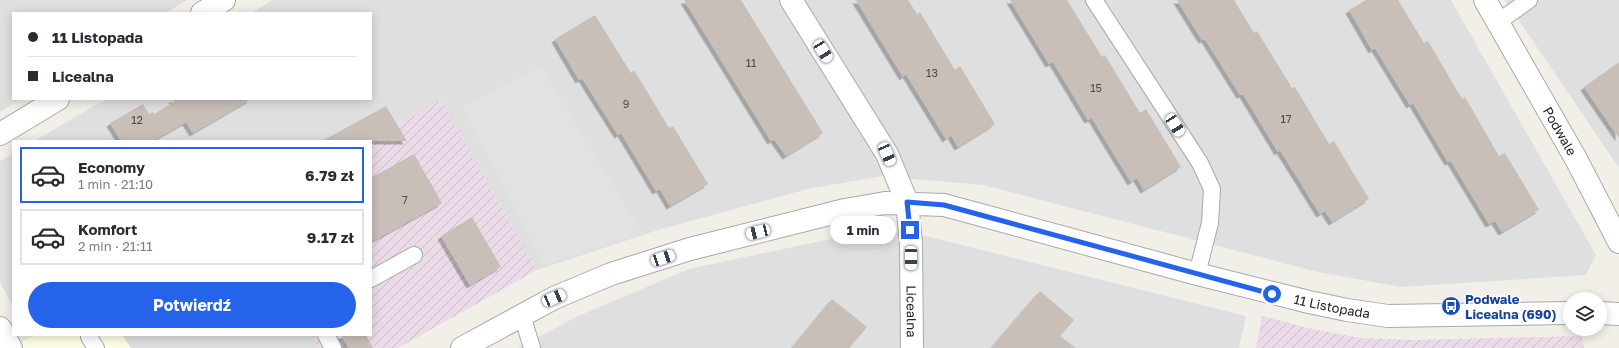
<!DOCTYPE html>
<html lang="pl">
<meta charset="utf-8">
<style>
:root{--surface:#fff;--page:#f7f7f7;--text:#2b2b33;--muted:#7c7c81;--line:#e1e1e2;--accent:#2563eb}
body{margin:0;font-family:"Golos Text",sans-serif;background:var(--page);color:var(--text);height:100vh;display:flex;flex-direction:column;font-size:15px;white-space:nowrap}
*{box-sizing:border-box;margin:0}
p{font-size:13px;color:var(--muted)}
.icon{flex:none;width:22px;height:22px;fill:none;stroke:currentColor;stroke-width:2;stroke-linecap:round;stroke-linejoin:round}
.map{position:relative;flex:1;overflow:hidden}
.panel{position:absolute;left:12px;top:140px;width:360px;height:196px;display:flex;flex-direction:column;background:var(--surface);border-radius:0px;box-shadow:0 2px 10px #0003}
.panel>*{flex:none}
.hud{position:absolute;left:12px;top:12px;width:360px;height:88px;border-radius:0px;box-shadow:0 2px 10px #0003;display:grid;align-content:center;height:88px;padding:0 16px;background:var(--surface)}
.controls{position:absolute;left:1563px;top:292px;display:grid;gap:8px}
.controls a{display:grid;place-items:center;width:44px;height:44px;border-radius:50%;background:var(--surface);box-shadow:0 2px 10px #0003;font-size:20px}
.end{position:absolute;width:18px;height:18px;margin:-9px;border:5px solid #2563eb;background:#fff;box-shadow:0 0 0 2px #fff}
.from{border-radius:50%}
.bubble{position:absolute;height:28px;border-radius:14px;background:var(--surface);box-shadow:0 2px 10px #0003;font-size:13px;font-weight:700;line-height:28px;text-align:center}
.car{position:absolute;width:12px;height:24px;margin:-12px -6px;border-radius:5px;box-shadow:0 0 3px 1px #0007;background:linear-gradient(#fff 24%,#345 0 40%,#fff 0 76%,#345 0 86%,#fff 0)}
.hud b{display:flex;align-items:center;gap:14px;height:38px;font-size:15px}
.hud b+b{border-top:1px solid var(--line)}
.hud i{width:10px;height:10px;background:var(--text)}
ul{padding:7px 0 0;list-style:none}
li{display:flex;align-items:center;gap:12px;height:56px;margin:0 8px 6px;padding:0 8px;border:2px solid var(--line);border-radius:0px}
li div{flex:1}
li b{display:block;font-size:15px}
li em{font-style:normal;font-weight:700}
li.current{border-color:var(--accent)}
li>.icon{width:36px;height:36px;stroke-width:1.5}
.primary-button{display:flex;gap:8px;margin-top:auto;padding:8px 16px}
.primary-button a{flex:1;height:46px;border-radius:24px;background:var(--accent);color:#fff;font-size:16px;font-weight:700;line-height:46px;text-align:center}
.map>svg:first-child{display:block}
</style>
<div class="map">
<svg width="1619" height="348" viewBox="0 0 1619 348">
<defs>
<pattern id="industrial-furrows" width="10" height="10" patternUnits="userSpaceOnUse"><rect width="10" height="10" fill="#ebdbe8"/><path d="M-1 1l2-2M0 10L10 0M9 11l2-2" fill="none" stroke="#c9bcc7"/></pattern>
<filter id="shadow"><feDropShadow dx="-3.5" dy="3.5" stdDeviation="0" flood-color="#0004"/></filter>
</defs>
<rect width="100%" height="100%" fill="#f2efe9"/>
<g fill="#e0dfdf">
<path d="M0,0H187L166,13H13V99H21L0,112Z"/>
<path d="M273,0H1451L1596,255L1586,275L1401,287L1318,272L983,185L882,176L808,189L658,230L537,270L441,100L370,141H34L106,99H371V13H251Z"/>
<path d="M1505,0H1619V168Z"/>
<path d="M13,154V306L0,282V161Z"/>
<path d="M906,231L1246,316L1239,348H518L576,317L689,269L835,238Z"/>
<path d="M122,335H311L319,348H131Z"/>
</g>
<g fill="url(#industrial-furrows)">
<path d="M441,100L537,270L398,348H319L311,335H371L370,141Z"/>
<path d="M1262,316L1308,328L1360,338L1415,340L1582,336L1584,348H1256Z"/>
</g>
<path fill="#ffffe5" d="M34,335H122L131,348H12Z"/>
<path fill="#e2e2e2" d="M541,66L643,235L544,265L462,107Z"/>
<g fill="#c7bfb8" filter="url(#shadow)">
<path d="M684,0H741L823,133L786,156L774,139L771,141Z"/>
<path d="M856,0H908L917,14L920,12L955,70L960,66L995,124L958,147L951,135L946,139L906,74L903,77Z"/>
<path d="M1010,0H1067L1102,57L1105,55L1140,113L1146,109L1181,167L1144,190L1137,178L1131,182L1092,118L1088,120L1053,62L1049,64Z"/>
<path d="M1177,0H1234L1254,33L1257,31L1292,88L1295,87L1329,144L1334,141L1369,199L1332,222L1325,211L1320,214L1280,150L1278,152L1243,94L1240,95L1205,39L1202,40Z"/>
<path d="M1366,0H1398L1424,43L1428,41L1462,99L1465,97L1499,156L1505,153L1539,210L1502,232L1495,221L1489,224L1451,161L1448,162L1413,103L1410,105L1375,48L1372,50L1349,10Z"/>
<path d="M595,15L631,73L634,70L669,128L673,126L708,184L670,206L660,189L656,191L621,133L618,135L582,78L579,80L555,39Z"/>
<path d="M1619,62V138L1584,87Z"/>
<path d="M172,99H251L193,133L186,122L152,141H121L110,123L143,104L149,114L153,112L154,114L174,102Z"/>
<path d="M386,106L407,141H322Z"/>
<path d="M414,154L442,203L371,242V178Z"/>
<path d="M472,217L501,267L470,285L441,236Z"/>
<path d="M1040,291L1074,320L1060,336L1076,348H991Z"/>
<path d="M832,299L867,327L849,348H792Z"/>
<path d="M341,335H366L373,348H349Z"/>
</g>
<g fill="none" stroke-linecap="round" stroke-linejoin="round">
<g stroke="#a9a9a9" stroke-width="18">
<g id="service">
<path d="M1094,0L1200,163L1212,189L1210,223L1197,274"/>
<path d="M1498,22L1529,0"/>
<path d="M371,279L414,255"/>
<path d="M522,315L532,348"/>
<path d="M326,335L333,348"/>
<path d="M89,337L96,348"/>
</g>
</g>
<g stroke="#a9a9a9" stroke-width="24">
<g id="minor">
<path id="s1" d="M791,0L887,154L907,202L911,243L912,348"/>
<path id="s2" d="M1485,0L1576,159L1619,242"/>
<path d="M202,13L224,0"/>
<path d="M0,134L58,99"/>
<path d="M0,328L11,348"/>
</g>
</g>
<g stroke="#a9a9a9" stroke-width="24">
<g id="tertiary">
<path d="M1600,313L1619,314"/>
<path id="s3" d="M462,348L554,298L611,274L690,249L845,210L885,203L944,205L1197,274L1309,302L1347,310L1388,316L1570,313"/>
</g>
</g>
<use href="#service" stroke="#fff" stroke-width="16"/>
<use href="#minor" stroke="#fff" stroke-width="22"/>
<use href="#tertiary" stroke="#fff" stroke-width="22"/>
</g>
<g fill="none" stroke-linecap="round" stroke-linejoin="round">
<path stroke="#2563eb" stroke-width="5" d="M910,230L907,202L944,205L1272,294"/>
</g>
<defs>
<g id="bus-disc" transform="scale(1)"><circle r="9.5" fill="#1a4fb4" stroke="#fff"/><path d="M-5-6H5V4H4V6H2V4H-2V6H-4V4H-5ZM-3.5-4V0h7V-4ZM-3.5 1.2v1.5H-2V1.2ZM2 1.2v1.5H3.5V1.2Z" fill="#fff"/></g>
</defs>
<g fill-rule="evenodd">
<use href="#bus-disc" x="1451" y="306"/>
</g>
<g text-anchor="middle" dominant-baseline="central" stroke-width="3" stroke-linejoin="round" paint-order="stroke">
<g font-size="11" fill="#4b4948">
<text x="751" y="62">11</text>
<text x="932" y="72">13</text>
<text x="1096" y="87">15</text>
<text x="626" y="103">9</text>
<text x="1286" y="118">17</text>
<text x="137" y="119">12</text>
<text x="405" y="199">7</text>
</g>
<g font-size="13" fill="#222" stroke="#fff">
<text stroke="none"><textPath href="#s2" startOffset="151">Podwale</textPath></text>
<text stroke="none"><textPath href="#s3" startOffset="910">11 Listopada</textPath></text>
<text stroke="none"><textPath href="#s1" startOffset="343">Licealna</textPath></text>
</g>
<g font-size="13" font-weight="bold" fill="#164399" stroke="#fff" text-anchor="start">
<text x="1465" y="299">Podwale<tspan x="1465" dy="15">Licealna (690)</tspan></text>
</g>
</g>
</svg>
<div class="controls">
<a><svg class="icon" aria-label="layers" viewBox="0 0 24 24"><path d="M12 4l9 5-9 5-9-5zM3 14l9 5 9-5"/></svg></a>
</div>
<i class="end from" style="left:1272px;top:294px"></i>
<i class="end" style="left:910px;top:230px"></i>
<div class="bubble" style="left:830px;top:216px;width:66px">1 min</div>
<i class="car" style="left:823px;top:51px;rotate:148deg"></i>
<i class="car" style="left:1175px;top:125px;rotate:147deg"></i>
<i class="car" style="left:887px;top:154px;rotate:156deg"></i>
<i class="car" style="left:758px;top:232px;rotate:256deg"></i>
<i class="car" style="left:663px;top:258px;rotate:72deg"></i>
<i class="car" style="left:911px;top:258px;rotate:180deg"></i>
<i class="car" style="left:554px;top:298px;rotate:67deg"></i>
<div class="hud">
<b><i class="from"></i>11 Listopada</b>
<b><i></i>Licealna</b>
</div>
<section class="panel">
<ul>
<li class="current"><svg class="icon" aria-label="car" viewBox="0 0 24 24"><path d="M5 17H2v-5l4-1 3-4h7l3 4 3 1v5h-3M9 17h6M6 11h13"/><circle cx="7" cy="17" r="2"/><circle cx="17" cy="17" r="2"/></svg><div><b>Economy</b><p>1 min · 21:10</p></div><em>6.79 zł</em></li>
<li><svg class="icon" aria-label="car" viewBox="0 0 24 24"><path d="M5 17H2v-5l4-1 3-4h7l3 4 3 1v5h-3M9 17h6M6 11h13"/><circle cx="7" cy="17" r="2"/><circle cx="17" cy="17" r="2"/></svg><div><b>Komfort</b><p>2 min · 21:11</p></div><em>9.17 zł</em></li>
</ul>
<div class="primary-button"><a>Potwierdź</a></div>
</section>
</div>
